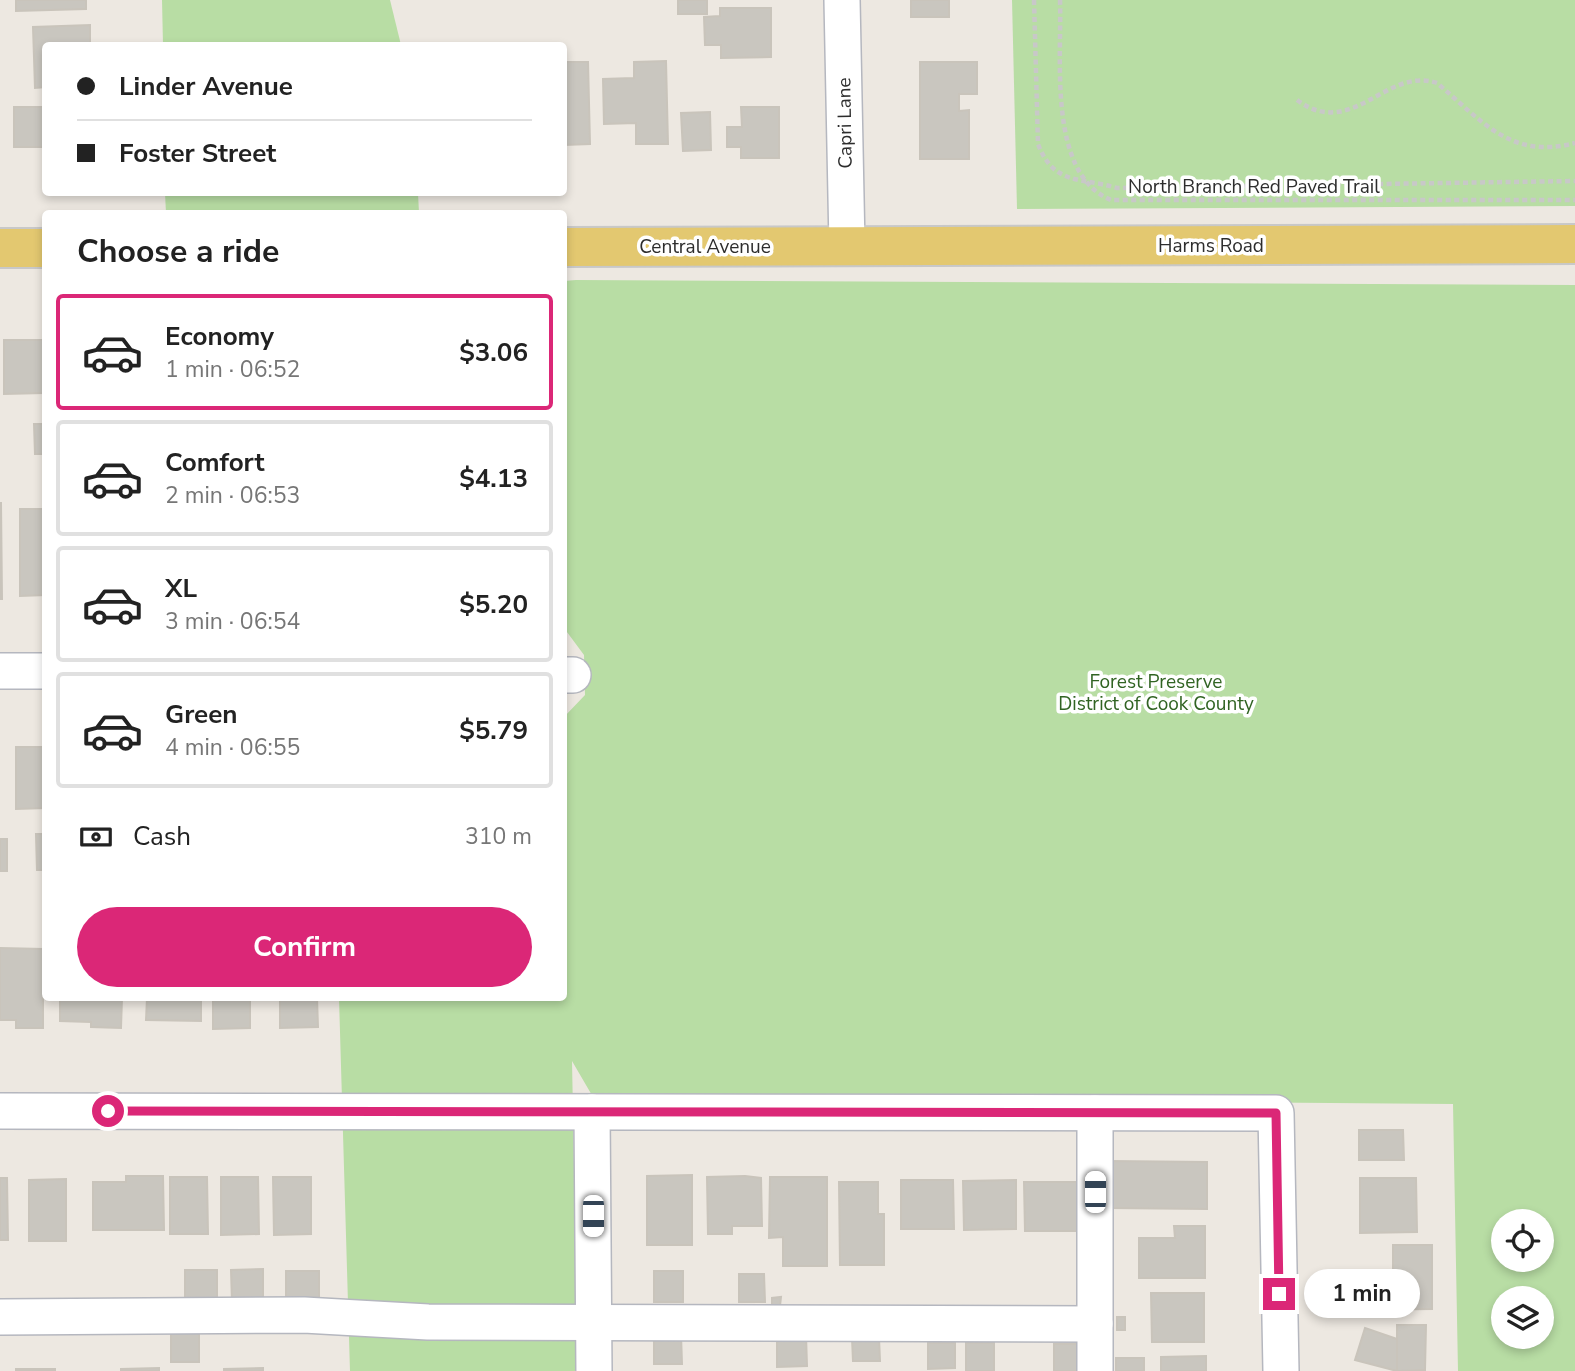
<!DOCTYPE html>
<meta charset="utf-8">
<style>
:root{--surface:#fff;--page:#f6f6f6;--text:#222;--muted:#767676;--line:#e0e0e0;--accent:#db2777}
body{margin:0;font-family:"Nunito Sans",sans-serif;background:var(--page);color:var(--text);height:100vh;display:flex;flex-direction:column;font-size:26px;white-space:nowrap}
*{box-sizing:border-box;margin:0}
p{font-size:23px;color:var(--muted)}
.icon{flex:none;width:38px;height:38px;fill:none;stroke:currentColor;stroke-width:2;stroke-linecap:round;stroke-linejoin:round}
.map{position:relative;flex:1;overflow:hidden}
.panel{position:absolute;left:42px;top:210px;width:525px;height:791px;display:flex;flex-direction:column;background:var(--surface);border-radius:7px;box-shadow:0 4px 10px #0003}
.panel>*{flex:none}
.guide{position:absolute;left:42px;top:42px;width:525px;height:154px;border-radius:7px;box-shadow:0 4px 10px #0003;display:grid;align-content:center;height:154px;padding:0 35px;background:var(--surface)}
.fabs{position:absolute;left:1491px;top:1209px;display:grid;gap:14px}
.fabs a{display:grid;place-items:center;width:63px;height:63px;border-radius:50%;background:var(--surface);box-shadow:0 4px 10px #0003;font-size:35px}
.end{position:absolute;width:32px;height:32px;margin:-16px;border:9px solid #db2777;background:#fff;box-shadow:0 0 0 4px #fff}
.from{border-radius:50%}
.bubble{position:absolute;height:49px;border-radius:24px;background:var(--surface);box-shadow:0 4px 10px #0003;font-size:23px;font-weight:700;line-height:49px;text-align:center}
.car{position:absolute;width:21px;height:42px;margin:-21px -10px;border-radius:9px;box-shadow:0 0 5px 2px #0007;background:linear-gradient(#fff 24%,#345 0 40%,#fff 0 76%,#345 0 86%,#fff 0)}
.guide b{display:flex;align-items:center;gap:24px;height:66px;font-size:26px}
.guide b+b{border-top:2px solid var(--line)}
.guide i{width:18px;height:18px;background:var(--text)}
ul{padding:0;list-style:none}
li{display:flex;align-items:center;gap:21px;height:116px;margin:0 14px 10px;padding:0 21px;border:4px solid var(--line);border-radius:7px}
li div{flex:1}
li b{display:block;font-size:26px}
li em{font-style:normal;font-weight:700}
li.on{border-color:var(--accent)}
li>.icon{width:63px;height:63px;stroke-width:1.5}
h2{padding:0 35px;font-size:32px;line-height:84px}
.pay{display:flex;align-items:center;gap:18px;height:77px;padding:0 35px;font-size:26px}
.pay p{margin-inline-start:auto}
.button{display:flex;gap:14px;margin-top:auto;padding:14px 35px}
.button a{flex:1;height:80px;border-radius:42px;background:var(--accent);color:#fff;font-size:28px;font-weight:700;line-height:80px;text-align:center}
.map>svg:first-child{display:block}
</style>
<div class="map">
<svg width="1575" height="1371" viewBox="0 0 1575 1371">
<rect width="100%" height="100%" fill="#ede8e1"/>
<g fill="#b8dda4" fill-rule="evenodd">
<path d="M162,0H390L401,45H163Z"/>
<path d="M1012,0H1575V206L1017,209Z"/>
<path d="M165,193H418L419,213H166Z"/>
<path d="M576,280L1575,285V1371H1458L1453,1104L593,1097L572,1061L578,1371H350L339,998H564V708V717L585,695L584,655L564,628V281ZM1503,1222H1542V1260H1503ZM1503,1298H1542V1337H1503Z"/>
</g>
<g fill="#c9c6bf" stroke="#c9c4bb" stroke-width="2">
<path d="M16,0H86V9L16,11Z"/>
<rect x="678" y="0" width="29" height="14"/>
<rect x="911" y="0" width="38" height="17"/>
<path d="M720,8H771V57L721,58V45H705L704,17L720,16Z"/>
<path d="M90,25V46H46V87L35,88L33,27Z"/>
<path d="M666,61L668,144H636V123L604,124L603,79L634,78V62Z"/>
<path d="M564,62H588L590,144L564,145Z"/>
<path d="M920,62H977V94H959V111L969,110V159H920Z"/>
<rect x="14" y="107" width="32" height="40"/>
<path d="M741,107H779V158H741V147H727V127H742Z"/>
<path d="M710,112L711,150L683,151L681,113Z"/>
<path d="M4,340H43L44,393L4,394Z"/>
<path d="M34,424H46V454H35Z"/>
<path d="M0,503H1L2,599H0Z"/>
<path d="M20,509H46V595L20,596Z"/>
<path d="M16,747H46V808L16,809Z"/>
<path d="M36,834H46V870H37Z"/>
<rect x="0" y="839" width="7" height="32"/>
<path d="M0,948L43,949V1028H16V1020H0Z"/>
<path d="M60,998H122L121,1028L91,1027V1022L60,1021Z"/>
<path d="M147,998H201V1021L146,1020Z"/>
<path d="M213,998H250V1028L213,1029Z"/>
<path d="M280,998H317L318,1027L280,1028Z"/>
<path d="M1359,1130H1403L1404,1160H1359Z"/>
<path d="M1109,1161L1207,1162V1209L1109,1208Z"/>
<path d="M692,1175V1245H647V1176Z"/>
<path d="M126,1176H163L164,1230H93V1182H126Z"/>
<path d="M745,1176L761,1178L762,1226H732V1234H708L707,1177Z"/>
<path d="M170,1177H207L208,1234H170Z"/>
<path d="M221,1177H258L259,1234L221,1235Z"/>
<path d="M273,1177H311V1234L274,1235Z"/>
<path d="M770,1177H827V1266H783V1237L769,1238Z"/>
<path d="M0,1178H7L8,1240H0Z"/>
<path d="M1360,1178H1416L1417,1232L1360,1233Z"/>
<path d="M66,1179V1241H29V1180Z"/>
<path d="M901,1180H953L954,1229H901Z"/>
<path d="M1016,1180V1229L964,1230L963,1181Z"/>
<path d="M839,1182H878V1214H884V1265H840Z"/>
<path d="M1024,1182H1077V1231H1025Z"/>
<path d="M1174,1226H1205V1278H1139V1238H1175Z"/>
<path d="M1393,1245H1432V1309L1356,1310V1275H1393Z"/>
<path d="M263,1269V1302H232L231,1270Z"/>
<path d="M185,1270H217V1302L185,1303Z"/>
<rect x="286" y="1271" width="33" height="30"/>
<rect x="654" y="1271" width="29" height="31"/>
<path d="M739,1274H764L765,1302H739Z"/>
<path d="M1151,1293H1204V1342H1152Z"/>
<path d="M781,1297L780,1306H772V1298Z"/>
<rect x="1117" y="1317" width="8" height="13"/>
<path d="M1397,1325H1426L1425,1370L1397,1371Z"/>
<path d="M1365,1328L1397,1339V1371L1355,1360Z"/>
<rect x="171" y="1333" width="28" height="29"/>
<path d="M681,1334L682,1364H654V1335Z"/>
<path d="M806,1335L807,1366L777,1367V1336Z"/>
<path d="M852,1338H879L880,1361H853Z"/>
<path d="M928,1343H955V1368L928,1369Z"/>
<rect x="966" y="1343" width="28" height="28"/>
<path d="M1054,1344H1084L1085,1371H1054Z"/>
<path d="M1206,1356V1371H1161V1357Z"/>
<rect x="1116" y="1358" width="28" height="13"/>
<path d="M159,1368V1371H121V1369Z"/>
<path d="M263,1368V1371H224V1369Z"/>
<rect x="16" y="1369" width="39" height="2"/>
</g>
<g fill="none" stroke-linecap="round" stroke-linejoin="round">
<g stroke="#b5b7bf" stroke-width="38">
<g id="minor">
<path d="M842,0L847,246"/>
<path d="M0,671H46"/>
<path d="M564,675H573"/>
<path d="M0,1111L1276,1113L1281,1371"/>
<path d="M592,1112L594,1371"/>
<path d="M1095,1113V1371"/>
<path d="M0,1317L304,1315L428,1322L1095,1324"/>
</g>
</g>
<g stroke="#c8c8c8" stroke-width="42">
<g id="major">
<path d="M564,247L1575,244"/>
<path d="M0,248H46"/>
</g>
</g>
<g stroke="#c8c8c8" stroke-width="4.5" stroke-dasharray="5 3.5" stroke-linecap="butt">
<path d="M1034,0L1038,144C1054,186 1081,177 1117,188L1575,181"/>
<path d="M1060,0C1062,58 1047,174 1111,200H1575"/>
<path d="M1297,100C1352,141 1386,66 1437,83C1482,121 1511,160 1575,143"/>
</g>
<use href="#minor" stroke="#fff" stroke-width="35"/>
<use href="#major" stroke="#e3c870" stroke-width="38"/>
</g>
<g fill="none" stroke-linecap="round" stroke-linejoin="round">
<path stroke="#db2777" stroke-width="9" d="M108,1111L1276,1113L1279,1294"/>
</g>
<g text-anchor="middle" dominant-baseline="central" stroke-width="7" stroke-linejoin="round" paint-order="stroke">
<g font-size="19" fill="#2d2d2d" stroke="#fff">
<text transform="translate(845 123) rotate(-91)">Capri Lane</text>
<text x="1254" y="187">North Branch Red Paved Trail</text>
<text x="1211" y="246">Harms Road</text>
<text x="705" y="247">Central Avenue</text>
</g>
<g font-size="19" fill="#316423" stroke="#fff">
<text x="1156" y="682">Forest Preserve<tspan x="1156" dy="22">District of Cook County</tspan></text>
</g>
</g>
</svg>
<div class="fabs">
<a><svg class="icon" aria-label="locate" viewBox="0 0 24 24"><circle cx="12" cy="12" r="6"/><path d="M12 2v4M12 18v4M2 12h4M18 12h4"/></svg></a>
<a><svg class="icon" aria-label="layers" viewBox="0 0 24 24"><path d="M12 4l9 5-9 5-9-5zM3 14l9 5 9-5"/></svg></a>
</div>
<i class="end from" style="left:108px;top:1111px"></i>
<i class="end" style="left:1279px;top:1294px"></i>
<div class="bubble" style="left:1304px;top:1269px;width:116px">1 min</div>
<i class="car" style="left:1095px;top:1192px;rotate:0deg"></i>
<i class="car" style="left:593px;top:1216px;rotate:180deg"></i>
<div class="guide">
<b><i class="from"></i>Linder Avenue</b>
<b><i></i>Foster Street</b>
</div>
<section class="panel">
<h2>Choose a ride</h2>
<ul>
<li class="on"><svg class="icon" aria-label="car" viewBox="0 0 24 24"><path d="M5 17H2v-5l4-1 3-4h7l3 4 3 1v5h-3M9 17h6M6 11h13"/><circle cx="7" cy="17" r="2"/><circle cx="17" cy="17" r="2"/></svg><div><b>Economy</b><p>1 min · 06:52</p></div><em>$3.06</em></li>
<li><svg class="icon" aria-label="car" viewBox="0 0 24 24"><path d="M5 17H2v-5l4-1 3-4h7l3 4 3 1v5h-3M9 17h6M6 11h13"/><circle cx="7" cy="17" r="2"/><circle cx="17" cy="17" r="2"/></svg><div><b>Comfort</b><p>2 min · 06:53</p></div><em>$4.13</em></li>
<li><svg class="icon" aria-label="car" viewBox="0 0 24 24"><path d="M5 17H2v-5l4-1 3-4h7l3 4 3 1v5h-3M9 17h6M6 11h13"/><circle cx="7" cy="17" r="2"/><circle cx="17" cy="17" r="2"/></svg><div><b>XL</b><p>3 min · 06:54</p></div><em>$5.20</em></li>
<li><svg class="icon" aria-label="car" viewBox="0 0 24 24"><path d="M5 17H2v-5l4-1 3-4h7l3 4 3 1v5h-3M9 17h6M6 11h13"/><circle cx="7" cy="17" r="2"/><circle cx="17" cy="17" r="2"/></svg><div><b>Green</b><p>4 min · 06:55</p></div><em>$5.79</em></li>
</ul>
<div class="pay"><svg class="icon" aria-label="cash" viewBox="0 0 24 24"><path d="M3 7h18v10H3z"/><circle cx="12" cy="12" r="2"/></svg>Cash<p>310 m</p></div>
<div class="button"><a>Confirm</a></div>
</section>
</div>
